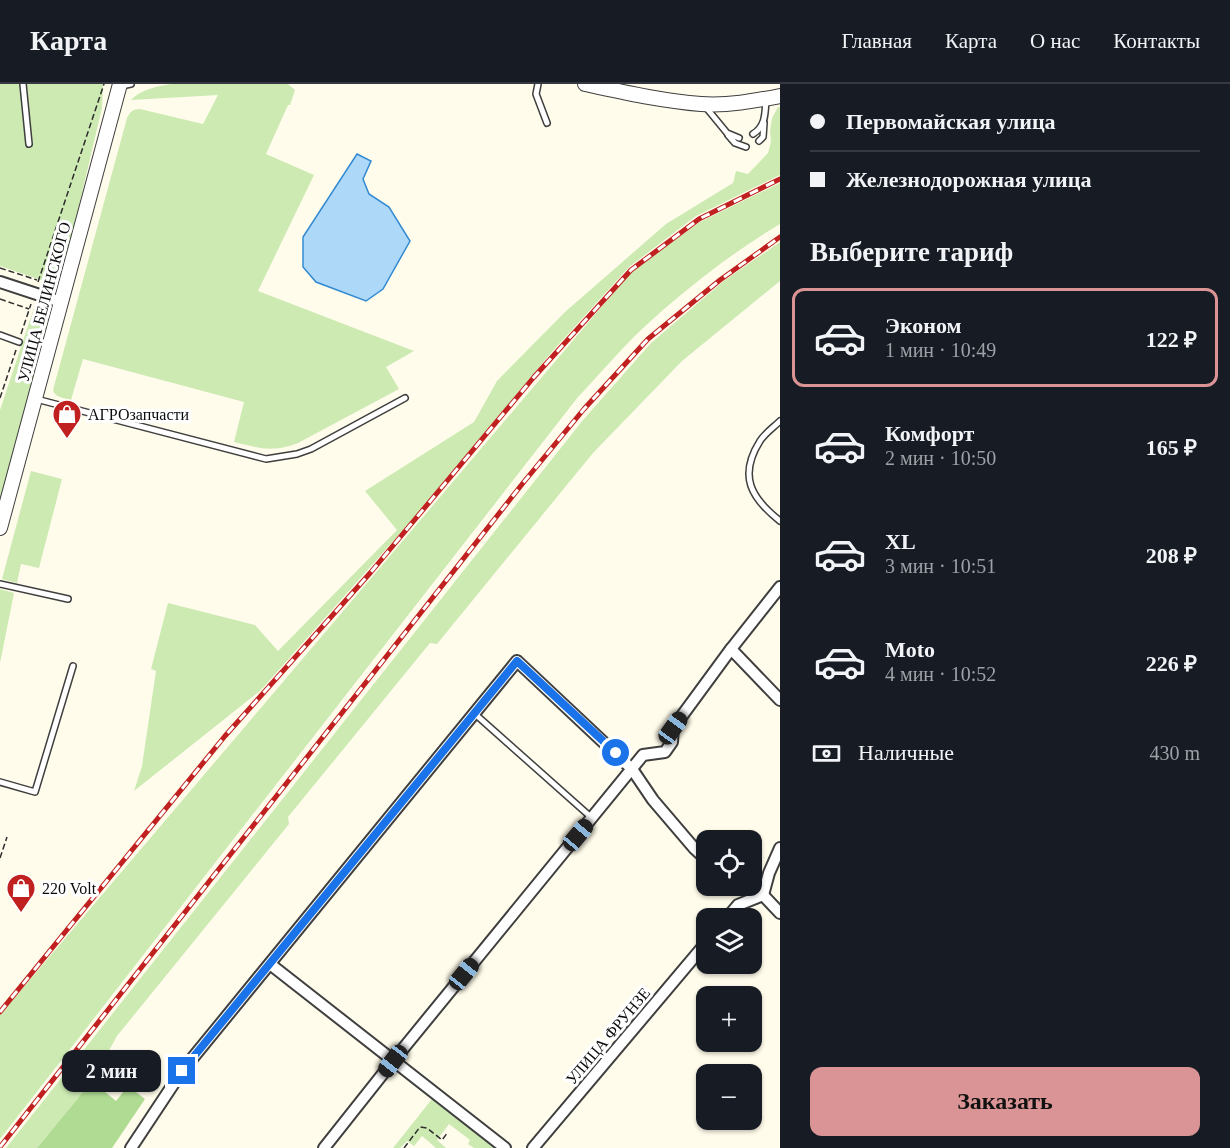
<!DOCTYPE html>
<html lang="ru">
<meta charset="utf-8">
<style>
:root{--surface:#171b24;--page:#242831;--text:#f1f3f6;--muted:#9ea1a6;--line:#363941;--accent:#db9495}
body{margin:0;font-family:Georgia,serif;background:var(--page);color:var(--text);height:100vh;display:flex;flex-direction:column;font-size:22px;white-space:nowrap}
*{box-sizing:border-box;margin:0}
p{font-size:20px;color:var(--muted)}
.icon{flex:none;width:33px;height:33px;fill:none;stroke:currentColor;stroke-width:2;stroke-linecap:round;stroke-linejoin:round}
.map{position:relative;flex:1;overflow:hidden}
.details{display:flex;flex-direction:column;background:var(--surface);width:450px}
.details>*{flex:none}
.banner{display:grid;align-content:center;height:132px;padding:0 30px;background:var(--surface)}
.fabs{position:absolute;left:696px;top:746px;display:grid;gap:12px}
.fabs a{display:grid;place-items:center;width:66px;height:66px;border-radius:12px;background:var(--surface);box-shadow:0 2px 4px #0004;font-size:30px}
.end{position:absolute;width:27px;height:27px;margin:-14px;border:8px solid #1a73e8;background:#fff;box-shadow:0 0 0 3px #fff}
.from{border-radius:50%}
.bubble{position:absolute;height:42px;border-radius:12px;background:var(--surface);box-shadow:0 2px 4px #0004;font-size:20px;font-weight:700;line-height:42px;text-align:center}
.car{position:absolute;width:18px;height:36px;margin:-18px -9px;border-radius:8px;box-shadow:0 0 4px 2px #0007;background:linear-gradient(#222 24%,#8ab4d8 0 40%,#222 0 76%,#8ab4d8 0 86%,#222 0)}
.banner b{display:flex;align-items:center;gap:21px;height:57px;font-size:22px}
.banner b+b{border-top:2px solid var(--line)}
.banner i{width:15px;height:15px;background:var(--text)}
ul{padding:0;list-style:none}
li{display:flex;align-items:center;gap:18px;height:99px;margin:0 12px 9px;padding:0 18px;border:3px solid transparent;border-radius:12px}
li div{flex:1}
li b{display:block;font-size:22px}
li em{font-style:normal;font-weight:700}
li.selected{border-color:var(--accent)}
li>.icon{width:54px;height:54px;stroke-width:1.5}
h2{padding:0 30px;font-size:27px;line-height:72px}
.pay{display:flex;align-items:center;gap:15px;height:66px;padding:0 30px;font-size:22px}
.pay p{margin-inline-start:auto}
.primary-button{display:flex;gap:12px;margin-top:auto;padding:12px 30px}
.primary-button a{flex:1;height:69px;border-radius:12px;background:var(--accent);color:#111;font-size:24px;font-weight:700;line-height:69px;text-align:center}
header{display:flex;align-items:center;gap:36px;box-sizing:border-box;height:84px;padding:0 30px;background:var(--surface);border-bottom:2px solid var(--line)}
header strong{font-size:28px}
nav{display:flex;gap:33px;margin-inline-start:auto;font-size:21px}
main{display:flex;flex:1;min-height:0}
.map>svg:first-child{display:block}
</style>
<header>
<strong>Карта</strong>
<nav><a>Главная</a><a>Карта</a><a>О нас</a><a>Контакты</a></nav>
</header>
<main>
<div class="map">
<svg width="780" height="1064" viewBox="0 0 780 1064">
<rect width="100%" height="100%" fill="#fffceb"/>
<g fill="#cdeab3">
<path d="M0,0H103L102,24L67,172C61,186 59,191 44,197L0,182Z"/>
<path d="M172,0H288L295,6L290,21H288L266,70L314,91L258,207L414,267L386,283L399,305L298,359C272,369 259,364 234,358L244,318L83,275L71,316C65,314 55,314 53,306L127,34C130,28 133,25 140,25L203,40L218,11L131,16C141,5 158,2 172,0Z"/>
<path d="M778,23H780V91L696,132L629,183L550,270L403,446L261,606L134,707L142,682L156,587L151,585L168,519L255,541L278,567L397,446L365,407L474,338L497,297L565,228L666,140L733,99L736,87L748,90L768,69L771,58L770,47L772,34Z"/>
<path d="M780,99V140C730,170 683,207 641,246C619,267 599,291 578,313L0,1055V931L632,187L700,138Z"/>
<path d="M780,158V197L682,277L593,369L437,560L430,559L288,733L289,740L117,952L92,997L37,1064H6L583,336L651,259L725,196Z"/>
<path d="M34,224L46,227L49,237L0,421V326Z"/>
<path d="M31,387L62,395L39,484L21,480L17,499L2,495Z"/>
<path d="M0,505L14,509L0,579Z"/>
<path d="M432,1015L494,1064H474L468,1060L470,1056L449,1040L437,1056L446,1064H436L422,1052L414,1062L407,1057L400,1064H393Z"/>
</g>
<path fill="#afdc92" d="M92,997L116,1017L128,1002L145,1015L112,1064H37Z"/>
<path fill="#add8f8" stroke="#328ad2" stroke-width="1.5" d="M357,70L371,77L363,95L369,110L389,123L410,157L383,205L366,217L316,198L303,183V153Z"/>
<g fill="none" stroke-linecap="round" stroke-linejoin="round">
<g stroke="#3f3f3f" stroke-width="8">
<g id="service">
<path d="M23,0L29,60"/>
<path d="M538,0L536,10L547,39"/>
<path d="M121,2L131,0"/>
<path d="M704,21L727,49L739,54"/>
<path d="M753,50C766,42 765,29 766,15"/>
<path d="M728,51L735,59L746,63"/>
<path d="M759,57L763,53L764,39"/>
<path d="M0,251L19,258"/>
<path d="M36,315L266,375L297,370L311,365L405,314"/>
<path d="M780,337C774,343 765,349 760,357C738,392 751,414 780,437"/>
<path d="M0,500L68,515"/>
<path d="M475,630L592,734"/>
<path d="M0,698L35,708L73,582"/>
</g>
</g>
<g stroke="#3f3f3f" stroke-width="14">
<g id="minor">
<path d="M0,198L61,218"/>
<path d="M731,565L780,616"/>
<path d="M743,801L763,811L780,829"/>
<path d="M727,834L738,821L763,811L769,789L780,764"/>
<path d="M270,880L505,1064"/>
<path d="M131,1064L182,987L517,577L632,685L653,716L694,764L706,775"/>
<path d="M324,1064L393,977L643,671L665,668L672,658L673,644L731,565L780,503"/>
<path d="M533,1064L706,859"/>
</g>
</g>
<g stroke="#3f3f3f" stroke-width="16">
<g id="tertiary">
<path d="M585,0C623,8 662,17 701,20C727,22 754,17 780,12"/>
<path d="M0,444L120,0"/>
</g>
</g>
<g stroke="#2e2e2e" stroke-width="1.5" stroke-dasharray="6 3" stroke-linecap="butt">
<path d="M0,184L37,196"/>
<path d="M38,198L104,0"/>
<path d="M0,215L29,225"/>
<path d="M21,250L31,220"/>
<path d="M0,314L16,266"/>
<path d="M0,774L7,753"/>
<path d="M404,1064L420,1043L427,1044L442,1056L448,1048"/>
</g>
<use href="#service" stroke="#fff" stroke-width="5"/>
<use href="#minor" stroke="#fff" stroke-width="10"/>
<use href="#tertiary" stroke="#fff" stroke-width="14"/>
<g stroke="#c0201f" stroke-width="5">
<g id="rail">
<path d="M0,928L225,652L371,488L534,293L631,186L699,135L780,95"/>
<path d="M0,1063L523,399L584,325L648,255L720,196L780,153"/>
</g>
</g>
<use href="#rail" stroke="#fff" stroke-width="3" stroke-dasharray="9" stroke-linecap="butt"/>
</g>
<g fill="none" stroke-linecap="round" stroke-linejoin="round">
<path stroke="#1a73e8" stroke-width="8" d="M182,987L517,577L616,669"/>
</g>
<defs>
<g id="shop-pin" transform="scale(1.5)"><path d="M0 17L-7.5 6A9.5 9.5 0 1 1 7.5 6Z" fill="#c0201f" stroke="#fff"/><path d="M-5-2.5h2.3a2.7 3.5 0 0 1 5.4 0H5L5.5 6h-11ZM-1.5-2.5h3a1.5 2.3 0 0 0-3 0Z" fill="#fff"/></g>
</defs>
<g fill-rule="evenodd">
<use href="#shop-pin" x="67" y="330"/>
<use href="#shop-pin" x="21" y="804"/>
</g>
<g text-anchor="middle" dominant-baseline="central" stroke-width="6" stroke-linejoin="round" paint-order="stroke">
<g font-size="16" fill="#0c0c0c" stroke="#fff">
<text transform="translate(44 218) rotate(-75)">УЛИЦА БЕЛИНСКОГО</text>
<text transform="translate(608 952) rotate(-50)">УЛИЦА ФРУНЗЕ</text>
</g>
<g font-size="16" fill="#0c0c0c" stroke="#fff" text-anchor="start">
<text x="88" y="330">АГРОзапчасти</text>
<text x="42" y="804">220 Volt</text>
</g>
</g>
</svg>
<div class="fabs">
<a><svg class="icon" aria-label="locate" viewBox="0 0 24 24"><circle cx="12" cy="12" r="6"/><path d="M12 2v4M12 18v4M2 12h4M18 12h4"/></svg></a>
<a><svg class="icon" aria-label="layers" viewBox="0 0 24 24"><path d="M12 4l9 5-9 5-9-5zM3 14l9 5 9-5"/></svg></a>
<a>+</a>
<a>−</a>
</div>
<i class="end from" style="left:616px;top:669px"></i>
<i class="end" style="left:182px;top:987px"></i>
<div class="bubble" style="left:62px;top:966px;width:99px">2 мин</div>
<i class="car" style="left:673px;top:644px;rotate:36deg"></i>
<i class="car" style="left:578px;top:751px;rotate:40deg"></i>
<i class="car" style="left:464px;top:890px;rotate:39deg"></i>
<i class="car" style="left:393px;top:977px;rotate:218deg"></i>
</div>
<section class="details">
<div class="banner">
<b><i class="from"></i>Первомайская улица</b>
<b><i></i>Железнодорожная улица</b>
</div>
<h2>Выберите тариф</h2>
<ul>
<li class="selected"><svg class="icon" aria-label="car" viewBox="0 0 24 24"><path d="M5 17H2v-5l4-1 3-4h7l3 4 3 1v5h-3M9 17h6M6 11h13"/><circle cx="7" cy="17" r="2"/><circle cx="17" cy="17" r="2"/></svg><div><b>Эконом</b><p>1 мин · 10:49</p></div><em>122 ₽</em></li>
<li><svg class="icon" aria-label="car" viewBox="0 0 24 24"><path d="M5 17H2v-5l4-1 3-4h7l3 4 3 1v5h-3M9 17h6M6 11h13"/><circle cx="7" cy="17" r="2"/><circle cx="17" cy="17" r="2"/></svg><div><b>Комфорт</b><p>2 мин · 10:50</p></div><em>165 ₽</em></li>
<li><svg class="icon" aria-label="car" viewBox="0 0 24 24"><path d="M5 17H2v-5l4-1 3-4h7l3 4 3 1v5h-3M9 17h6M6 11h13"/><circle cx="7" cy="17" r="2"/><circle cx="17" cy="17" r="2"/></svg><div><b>XL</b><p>3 мин · 10:51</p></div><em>208 ₽</em></li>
<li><svg class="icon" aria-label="car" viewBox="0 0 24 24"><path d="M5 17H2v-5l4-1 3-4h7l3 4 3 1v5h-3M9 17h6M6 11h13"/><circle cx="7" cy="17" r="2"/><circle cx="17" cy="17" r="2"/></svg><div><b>Moto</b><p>4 мин · 10:52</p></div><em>226 ₽</em></li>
</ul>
<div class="pay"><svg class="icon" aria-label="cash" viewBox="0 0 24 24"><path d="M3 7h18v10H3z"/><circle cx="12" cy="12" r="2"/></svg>Наличные<p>430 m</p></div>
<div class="primary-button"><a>Заказать</a></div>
</section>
</main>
